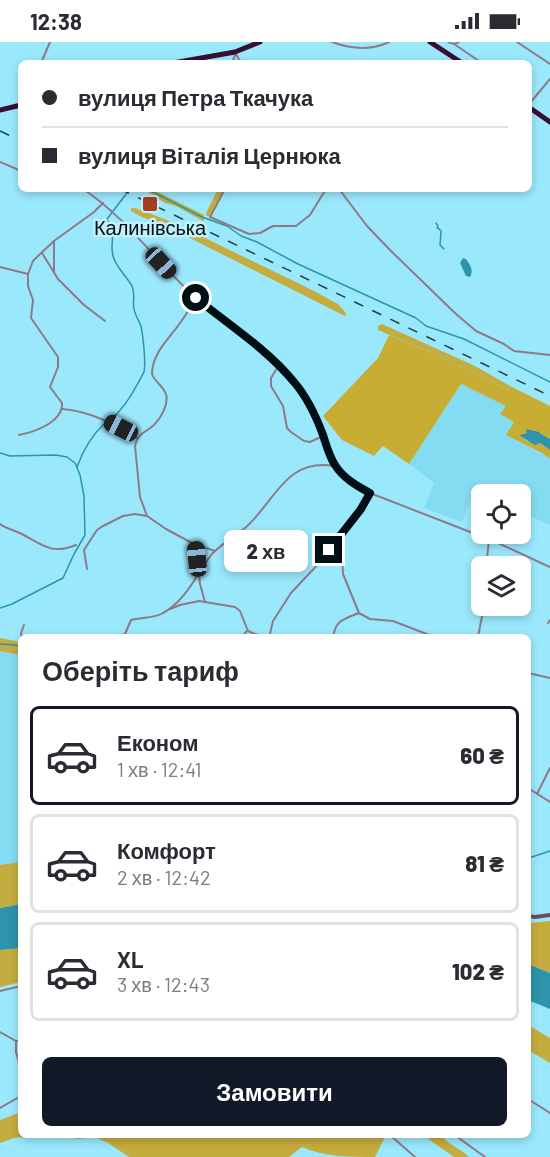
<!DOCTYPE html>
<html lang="uk">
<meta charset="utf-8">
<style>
:root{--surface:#fff;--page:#f2f2f3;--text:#2b2b33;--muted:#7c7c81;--line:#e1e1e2;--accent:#111827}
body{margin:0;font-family:Barlow,sans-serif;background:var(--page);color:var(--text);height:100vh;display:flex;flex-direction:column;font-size:22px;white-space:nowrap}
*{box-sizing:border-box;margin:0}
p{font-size:20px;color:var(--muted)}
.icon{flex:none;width:33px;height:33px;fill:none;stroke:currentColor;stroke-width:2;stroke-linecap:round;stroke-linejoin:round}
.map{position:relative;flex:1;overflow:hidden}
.panel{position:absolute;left:18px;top:592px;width:513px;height:504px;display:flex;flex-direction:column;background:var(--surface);border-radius:9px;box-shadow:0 3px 9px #0003}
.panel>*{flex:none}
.hud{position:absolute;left:18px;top:18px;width:514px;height:132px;border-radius:9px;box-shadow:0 3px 9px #0003;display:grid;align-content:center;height:132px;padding:0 24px;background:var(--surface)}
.tools{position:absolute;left:471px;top:442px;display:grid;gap:12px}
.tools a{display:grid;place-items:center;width:60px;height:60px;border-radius:9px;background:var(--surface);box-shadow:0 3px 9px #0003;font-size:30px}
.end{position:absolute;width:27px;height:27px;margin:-14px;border:8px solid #000f15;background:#fff;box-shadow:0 0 0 3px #fff}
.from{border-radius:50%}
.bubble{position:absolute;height:42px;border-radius:9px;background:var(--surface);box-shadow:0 3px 9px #0003;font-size:20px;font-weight:800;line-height:42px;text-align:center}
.car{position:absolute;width:18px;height:36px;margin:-18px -9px;border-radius:8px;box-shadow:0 0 4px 2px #0007;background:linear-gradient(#222 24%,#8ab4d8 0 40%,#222 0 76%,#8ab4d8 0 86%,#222 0)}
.hud b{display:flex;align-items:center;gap:21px;height:57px;font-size:22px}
.hud b+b{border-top:2px solid var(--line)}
.hud i{width:15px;height:15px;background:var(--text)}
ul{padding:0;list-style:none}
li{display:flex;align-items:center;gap:18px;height:99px;margin:0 12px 9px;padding:0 12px;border:3px solid var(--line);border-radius:9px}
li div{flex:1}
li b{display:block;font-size:22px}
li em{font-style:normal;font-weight:800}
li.on{border-color:var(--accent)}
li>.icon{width:54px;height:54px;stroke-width:1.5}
h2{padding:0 24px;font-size:27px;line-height:72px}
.button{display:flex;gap:12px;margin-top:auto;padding:12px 24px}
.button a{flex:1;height:69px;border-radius:9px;background:var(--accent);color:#fff;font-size:24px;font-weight:800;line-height:69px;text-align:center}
.status{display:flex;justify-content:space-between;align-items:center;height:42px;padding:0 30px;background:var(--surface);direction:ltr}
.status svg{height:16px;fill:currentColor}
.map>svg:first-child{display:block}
</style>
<div class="status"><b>12:38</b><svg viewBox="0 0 49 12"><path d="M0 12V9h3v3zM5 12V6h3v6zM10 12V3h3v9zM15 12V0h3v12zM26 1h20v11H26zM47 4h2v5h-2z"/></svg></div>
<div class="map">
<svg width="550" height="1115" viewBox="0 0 550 1115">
<rect width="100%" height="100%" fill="#9ae8fc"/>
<g fill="#84dcf2">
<path d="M461,342L507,364L514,380L507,393L542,412L550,417V483L524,471L521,479L520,453H482L481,461L471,457L462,480L424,466L434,441L409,422Z"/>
<path d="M0,609L14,610L21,613V820L0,823Z"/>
</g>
<path fill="#c8ad35" d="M389,293L435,312L508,348L510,344L550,364V397L541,392L528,389L527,391L520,394L527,399L540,401L550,408V417L542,411L506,393L514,380L500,372L506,364L461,342L409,422L383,404L374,414L342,398L323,374L378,316Z"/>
<g fill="#c5ac3f">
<path d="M143,147H152L204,173V178L203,179L176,164L165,161Z"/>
<path d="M218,147H225L210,174H207L206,171Z"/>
<path d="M131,166H135L172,180L312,248L338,262L346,271L345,274L190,196L138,173L131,169Z"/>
<path d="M382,282L475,324L510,344L508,348L435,312L378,288V284Z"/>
<path d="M0,596L21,600V613L0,609Z"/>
<path d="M21,820V862L0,866V823Z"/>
<path d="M550,879V931L528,922V881Z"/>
<path d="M21,906V940L0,945V908Z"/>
<path d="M528,983L550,996V1021L528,1008Z"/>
<path d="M21,1070V1094H29L14,1096L0,1101V1078Z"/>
<path d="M66,1094H385V1095L375,1115C351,1115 323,1115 302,1105L289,1115H129L108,1101L97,1096L92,1095L78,1097Z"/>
<path d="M424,1094H442C449,1103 461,1107 469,1115H454Z"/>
</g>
<g fill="#2d94ab">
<path d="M463,216L466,217C470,223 474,228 470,235L466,234L460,221Z"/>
<path d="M526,387L539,390L541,392L550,397V408L540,401L535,403L520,394V393L527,391Z"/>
<path d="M21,862V906L0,908V866Z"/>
<path d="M528,922L550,931V967L528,958Z"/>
</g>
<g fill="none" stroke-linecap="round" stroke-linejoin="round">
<g stroke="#2d94ab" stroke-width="1.5">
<path d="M147,147L202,175L227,184L241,194L257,200L298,222L416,276L426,284L464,297L550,340"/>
<path d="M436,181L438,184L437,186H438L441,189L440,203L444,207"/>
<path d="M110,378C125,366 135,347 144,330C146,320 143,294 141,284C139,279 135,273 134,267C132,259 136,254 132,244C127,235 118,227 114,217C108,202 118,195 107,177L130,147"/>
<path d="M0,411L10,414L56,413L67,415L75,421L80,433L84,454L85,493L74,512L63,536L12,562L0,566"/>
<path d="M77,425C83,408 91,394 105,381"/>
<path d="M0,602L16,603L21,605"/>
<path d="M528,814L532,815L550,809"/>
</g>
<g stroke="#8f7989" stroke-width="2">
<path d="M332,0C351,7 370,9 389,0"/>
<path d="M448,0L454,2L459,0"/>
<path d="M517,0L550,22"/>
<path d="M454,2L482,21"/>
<path d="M235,10L238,16L242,21"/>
<path d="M41,21L50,0"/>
<path d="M232,21L235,13"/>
<path d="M530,61L550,37"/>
<path d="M0,120L21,129"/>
<path d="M83,147C127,176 156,220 195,255C228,284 268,306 296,341C308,356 316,375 323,393C327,403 329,414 335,423C343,436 357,444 370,451L496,500L550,525"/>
<path d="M225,147L210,175L249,192L260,191L273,184H296L310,173L326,147"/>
<path d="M339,147L367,184L391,209L456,272L476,289L504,302L514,309L550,313"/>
<path d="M42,211L58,237L84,263L105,279"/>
<path d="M0,225L28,232V244L33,258L31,276L58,315V325L50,345L62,361C63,380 35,390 19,393"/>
<path d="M54,230V199"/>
<path d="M28,232L33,219L39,213L54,199L94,170L103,161"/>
<path d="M279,323L271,336V344L283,364L287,386L291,390L304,399L310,400L323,394"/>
<path d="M62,367C90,369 114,382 137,396"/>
<path d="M147,474L140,455L135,404C137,392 146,390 154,383C161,376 169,362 166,352C163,344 155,340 152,332C152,311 169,297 180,281C186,273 191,264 196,256"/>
<path d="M0,482C7,487 14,488 22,492C42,503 52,513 76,503"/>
<path d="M339,495L342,510L343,532L359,571L370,577L393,579L437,596"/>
<path d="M196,504L200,542L205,560"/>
<path d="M486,525L489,498"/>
<path d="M87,527L84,508L97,488L103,484L123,474L135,472L147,474L166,487L192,501L215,509"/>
<path d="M170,567L180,563L199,559L235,565L240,569L248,589L255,592L268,595"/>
<path d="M548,581L550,578"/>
<path d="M478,595L484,564"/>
<path d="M22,596L21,591L24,583"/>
<path d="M111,596L125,592L131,578C141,575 153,577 163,571C186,559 197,531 212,512C219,504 236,493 245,486C275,460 285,416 334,424"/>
<path d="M241,596L247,589"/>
<path d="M269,596L273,579L291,551L321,519L361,467L370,451"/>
<path d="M333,596C335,578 344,577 359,571"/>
<path d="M528,631L550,636"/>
<path d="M528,746L550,760"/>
<path d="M537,752L550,726"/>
<path d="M0,949L21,944"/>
<path d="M0,990L16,999H21"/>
<path d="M16,999V1010L21,1028"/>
<path d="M528,1057L550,1071"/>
<path d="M0,1066L21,1054"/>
<path d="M391,1094L415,1115"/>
<path d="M456,1094L485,1115"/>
</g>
<path stroke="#6a4b62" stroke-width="4" d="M528,874L535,875L550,873"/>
<g stroke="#380e31" stroke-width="5">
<path d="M430,0L462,21"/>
<path d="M173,21L235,10L260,0"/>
<path d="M530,66L550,80"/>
<path d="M0,68L21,63"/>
</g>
<g stroke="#203c45" stroke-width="1.5" stroke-dasharray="10 10" stroke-linecap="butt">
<path d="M0,89L21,99"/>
<path d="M120,147L550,354"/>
</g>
</g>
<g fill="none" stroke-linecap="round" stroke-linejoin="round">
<path stroke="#000f15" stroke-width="8" d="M196,256C229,283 267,307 294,340C307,355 316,374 323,393C326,402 329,414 335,423C343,436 357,444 370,451L361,467L329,508"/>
</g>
<rect fill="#a63d21" stroke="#c3f0fc" stroke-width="2" x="142" y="154" width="16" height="16" rx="3"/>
<g text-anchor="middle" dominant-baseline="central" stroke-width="5" stroke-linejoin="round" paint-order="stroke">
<g font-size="20" fill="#000f15" stroke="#c3f0fc">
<text x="150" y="185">Калинівська</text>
</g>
</g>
</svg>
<div class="tools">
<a><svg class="icon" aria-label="locate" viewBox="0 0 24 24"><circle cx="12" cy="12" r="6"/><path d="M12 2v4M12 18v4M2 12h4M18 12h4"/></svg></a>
<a><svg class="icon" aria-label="layers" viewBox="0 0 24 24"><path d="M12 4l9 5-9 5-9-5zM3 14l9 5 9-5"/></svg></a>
</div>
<i class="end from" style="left:196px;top:256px"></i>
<i class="end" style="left:329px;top:508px"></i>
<div class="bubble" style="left:224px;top:488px;width:84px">2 хв</div>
<i class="car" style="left:161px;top:221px;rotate:137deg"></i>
<i class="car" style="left:121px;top:386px;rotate:297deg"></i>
<i class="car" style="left:197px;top:517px;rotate:354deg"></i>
<div class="hud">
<b><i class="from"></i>вулиця Петра Ткачука</b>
<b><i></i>вулиця Віталія Цернюка</b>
</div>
<section class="panel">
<h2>Оберіть тариф</h2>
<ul>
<li class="on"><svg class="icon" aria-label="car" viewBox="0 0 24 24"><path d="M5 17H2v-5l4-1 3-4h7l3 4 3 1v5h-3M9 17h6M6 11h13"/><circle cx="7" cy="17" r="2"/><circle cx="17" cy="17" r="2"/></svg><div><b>Економ</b><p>1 хв · 12:41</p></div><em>60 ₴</em></li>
<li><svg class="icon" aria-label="car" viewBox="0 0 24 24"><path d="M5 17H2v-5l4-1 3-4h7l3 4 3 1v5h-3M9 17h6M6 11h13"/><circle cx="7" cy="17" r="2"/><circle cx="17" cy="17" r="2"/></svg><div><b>Комфорт</b><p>2 хв · 12:42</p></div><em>81 ₴</em></li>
<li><svg class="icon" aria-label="car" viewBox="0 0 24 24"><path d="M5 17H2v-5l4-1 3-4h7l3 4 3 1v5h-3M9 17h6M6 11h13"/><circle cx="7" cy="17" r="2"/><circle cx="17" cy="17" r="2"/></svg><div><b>XL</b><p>3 хв · 12:43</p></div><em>102 ₴</em></li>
</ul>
<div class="button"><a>Замовити</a></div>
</section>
</div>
